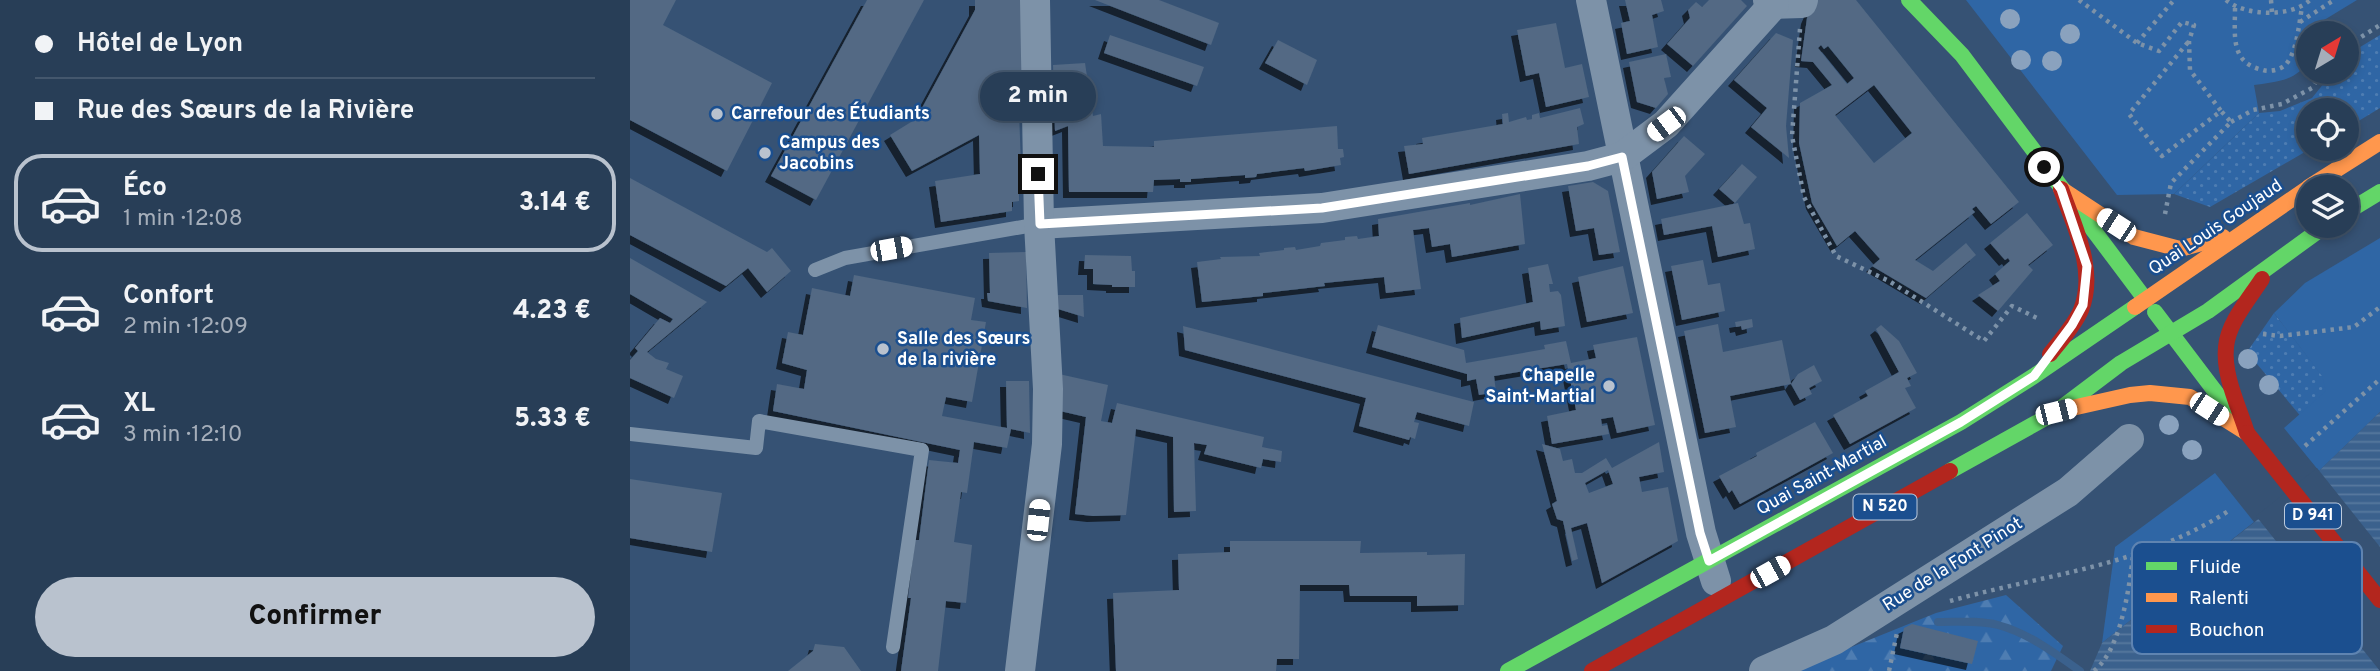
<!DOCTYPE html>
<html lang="fr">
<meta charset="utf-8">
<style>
:root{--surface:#283e57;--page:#344961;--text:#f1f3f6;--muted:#a5aeba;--line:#44576d;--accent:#b9c2ce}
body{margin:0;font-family:Overpass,sans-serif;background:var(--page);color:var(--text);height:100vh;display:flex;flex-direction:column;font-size:26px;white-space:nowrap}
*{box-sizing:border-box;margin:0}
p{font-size:23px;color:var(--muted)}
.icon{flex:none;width:38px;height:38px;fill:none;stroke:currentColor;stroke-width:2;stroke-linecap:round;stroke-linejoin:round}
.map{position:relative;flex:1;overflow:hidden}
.drawer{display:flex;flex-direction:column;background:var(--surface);width:630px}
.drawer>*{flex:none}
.banner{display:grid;align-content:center;height:154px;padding:0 35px;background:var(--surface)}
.needle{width:46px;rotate:38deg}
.controls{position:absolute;left:1666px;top:21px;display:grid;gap:14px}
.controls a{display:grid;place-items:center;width:63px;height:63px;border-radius:50%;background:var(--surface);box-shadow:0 4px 10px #0003,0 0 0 2px var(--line);font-size:35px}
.end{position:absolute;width:32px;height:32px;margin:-16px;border:9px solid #fff;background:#111;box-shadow:0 0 0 4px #111}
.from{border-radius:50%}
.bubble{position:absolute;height:49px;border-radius:24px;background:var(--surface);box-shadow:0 4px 10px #0003,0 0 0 2px var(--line);font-size:23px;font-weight:800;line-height:49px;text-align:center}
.car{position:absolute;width:21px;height:42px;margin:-21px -10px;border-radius:9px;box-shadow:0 0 5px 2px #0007;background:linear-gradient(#fff 24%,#345 0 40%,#fff 0 76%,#345 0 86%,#fff 0)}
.banner b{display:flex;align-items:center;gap:24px;height:66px;font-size:26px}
.banner b+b{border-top:2px solid var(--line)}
.banner i{width:18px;height:18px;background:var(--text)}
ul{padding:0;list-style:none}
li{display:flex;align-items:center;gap:21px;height:98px;margin:0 14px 10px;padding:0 21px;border:4px solid transparent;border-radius:28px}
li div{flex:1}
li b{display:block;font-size:26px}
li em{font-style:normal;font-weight:800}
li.selected{border-color:var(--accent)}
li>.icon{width:63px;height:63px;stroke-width:1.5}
.action{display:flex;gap:14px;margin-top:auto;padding:14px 35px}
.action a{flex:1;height:80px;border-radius:42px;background:var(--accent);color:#111;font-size:28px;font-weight:800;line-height:80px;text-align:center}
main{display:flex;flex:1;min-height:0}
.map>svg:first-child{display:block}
</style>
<main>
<section class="drawer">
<div class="banner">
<b><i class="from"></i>Hôtel de Lyon</b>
<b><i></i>Rue des Sœurs de la Rivière</b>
</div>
<ul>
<li class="selected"><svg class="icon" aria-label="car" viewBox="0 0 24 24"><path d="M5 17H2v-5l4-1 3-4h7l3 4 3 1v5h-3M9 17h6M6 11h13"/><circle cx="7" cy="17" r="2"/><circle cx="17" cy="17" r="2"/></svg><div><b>Éco</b><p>1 min · 12:08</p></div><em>3.14 €</em></li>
<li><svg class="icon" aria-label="car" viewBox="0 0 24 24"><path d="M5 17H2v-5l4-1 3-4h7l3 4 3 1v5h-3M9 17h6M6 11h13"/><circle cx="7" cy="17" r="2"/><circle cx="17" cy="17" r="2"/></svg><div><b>Confort</b><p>2 min · 12:09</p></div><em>4.23 €</em></li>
<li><svg class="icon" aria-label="car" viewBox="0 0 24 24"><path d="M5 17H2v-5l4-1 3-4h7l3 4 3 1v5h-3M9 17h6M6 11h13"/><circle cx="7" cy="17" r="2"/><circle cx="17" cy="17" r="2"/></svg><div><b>XL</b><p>3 min · 12:10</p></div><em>5.33 €</em></li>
</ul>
<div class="action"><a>Confirmer</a></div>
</section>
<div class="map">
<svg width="1750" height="671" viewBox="0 0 1750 671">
<defs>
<pattern id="grass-dots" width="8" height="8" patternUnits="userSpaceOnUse" patternTransform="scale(1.75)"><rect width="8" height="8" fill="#2f66a5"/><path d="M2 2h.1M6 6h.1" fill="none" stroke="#4e7db2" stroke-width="1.8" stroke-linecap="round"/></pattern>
<pattern id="forest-firs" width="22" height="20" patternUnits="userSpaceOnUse" patternTransform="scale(1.75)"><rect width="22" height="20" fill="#2f66a5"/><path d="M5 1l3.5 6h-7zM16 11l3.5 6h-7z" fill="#4e7db2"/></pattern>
<pattern id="water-rules" width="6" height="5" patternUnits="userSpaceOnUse" patternTransform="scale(1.75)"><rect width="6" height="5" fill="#3b618d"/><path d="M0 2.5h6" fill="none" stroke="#58799e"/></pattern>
<filter id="shadow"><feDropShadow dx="-6" dy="6" stdDeviation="0" flood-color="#0009"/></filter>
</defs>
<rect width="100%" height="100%" fill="#365274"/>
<g fill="url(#grass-dots)">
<path d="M1750,35V108L1717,128V110H1678V149H1680L1580,207L1544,194L1629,113L1650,111L1682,98L1703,72H1717V55Z"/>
<path d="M1644,313L1692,375L1750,325L1683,431L1617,352Z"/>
</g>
<path fill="url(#forest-firs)" d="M1376,595L1433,646L1421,671H1162L1306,613Z"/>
<g fill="#2f66a5">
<path d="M1336,0H1727L1681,28V33H1678C1678,40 1680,50 1678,57C1672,81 1644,82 1624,85L1629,113L1544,194L1487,195Z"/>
<path d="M1750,238V412L1689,471L1654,428L1696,391L1692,376L1644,313L1675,283Z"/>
<path d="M1585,473L1624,522L1472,643L1485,547Z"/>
</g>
<path fill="url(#water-rules)" d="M1750,412V671H1460L1472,643L1689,471Z"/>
<path fill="#365274" d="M1687,468L1750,547V671L1626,516Z"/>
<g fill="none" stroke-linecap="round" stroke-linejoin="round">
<path stroke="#3b618d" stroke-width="8" d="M1308,622C1327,622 1349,620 1368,625C1398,633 1425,653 1450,671"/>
</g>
<g fill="#526984" fill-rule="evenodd" filter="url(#shadow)">
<path d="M0,0H46L33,25L142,83L97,171L0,120Z"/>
<path d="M237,0H294L186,200L141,176Z"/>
<path d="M345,0H391L392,108L389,111L392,193H389V201L382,202V211L311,222L305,181L350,174L349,135L282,171L260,135L286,119L345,10Z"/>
<path d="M465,0H529L589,23L581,45Z"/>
<path d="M995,0H1031L1034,11L1022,15L1028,47L997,54L991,23L1000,21Z"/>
<path d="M1079,0H1111L1117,6L1063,66L1037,44L1060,18L1058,10L1066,2L1072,7Z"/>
<path d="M1185,0H1226L1389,202L1361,224L1346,206L1342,209L1345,212L1285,260L1303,271L1336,243L1346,255L1296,298L1242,266L1250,259L1225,231L1207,246L1182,203L1169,143L1170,103L1202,85L1183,62L1171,61L1177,18ZM1191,45L1194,49L1198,46L1224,78L1217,84L1188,48ZM1244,85L1282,133L1244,163L1205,115Z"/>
<path d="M926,23L935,68L952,64L959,97L916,107L909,73L896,76L887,30Z"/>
<path d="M1146,33L1163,40L1156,126L1159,158L1121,127L1137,108L1104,80Z"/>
<path d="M480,35L574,67L567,86L474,53Z"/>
<path d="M648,40L687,60L677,85L635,63Z"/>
<path d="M1036,54L1041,77L1034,78L1038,94L1026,108L1007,102L999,62Z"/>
<path d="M455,63L463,116L471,114L473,146L524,147V141L707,126L708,149H713L714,157L710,158L711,165L675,171L674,168L627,174L626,177L615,178V175L561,179V182H550V179L524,180L523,192H439L438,126L425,131L423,65Z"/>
<path d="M950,108L954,124L947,127L949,144L779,174L774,146L793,144L792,138L873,124L872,114L878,113L879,122L896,117L897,120L902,119V115L909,113L910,118Z"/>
<path d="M1054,136L1075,154L1055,176L1059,192L1027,199L1022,172Z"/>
<path d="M1112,164L1127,177L1105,203L1089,189Z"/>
<path d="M0,178L137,252L142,248L161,271L137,292L118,268L96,286L0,235Z"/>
<path d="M963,182L978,191L990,252L969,255L964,228L946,231L938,186Z"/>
<path d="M890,194L895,244L822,257L820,244L802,247L799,228L783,230L791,289L756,293L754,277L694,283L695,286L633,293V296L572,302L567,262L591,259L590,257L630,256L629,253L654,250V248L665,247L666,250L690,246L691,243L715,240V237L727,236L728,239L749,236L748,219L840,203V205Z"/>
<path d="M1108,203L1114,224L1120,223L1125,249L1088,257L1082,226L1034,235L1031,219Z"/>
<path d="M1397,213L1423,245L1398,265L1403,270L1368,311L1348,295L1370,281L1365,274L1380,261L1378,258L1375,260L1360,243Z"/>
<path d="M396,252L397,308L358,301L357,293H360L359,253Z"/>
<path d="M455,255L501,256L502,271H505V287H482V285L463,284V269H454Z"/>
<path d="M0,258L77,302L17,352L26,359L39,363L36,369L53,376L44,398L0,378V360L8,351L5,348L30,318L40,323L43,319L0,294Z"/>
<path d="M1073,260L1078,285L1090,283L1095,311L1052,320L1041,266Z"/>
<path d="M918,264L923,284H919L920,292L928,291L931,295L935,326L911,330L910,321L832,338L830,318L903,302L898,268Z"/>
<path d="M993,266L1003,313L957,322L948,277Z"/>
<path d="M224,275L345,298L341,320L356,322L342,402L316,397L312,416L377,428L376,381H399L400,433L381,429L377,448L344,442L337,493L331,492L324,542L342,545L336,603L316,601L308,671H271L281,598H278L285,540H289L299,460L328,463L330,450L143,411L147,384L174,389L177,370L152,363L158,332L173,335L182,288L220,296Z"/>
<path d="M427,295H453L454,317L428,309Z"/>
<path d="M1122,319L1123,327L1112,330L1111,326L1106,327L1105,322Z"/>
<path d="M1088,324L1093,352L1152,340L1161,384L1168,374L1184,365L1192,381L1179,388L1182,394L1170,400L1161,384L1100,396L1106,427L1075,433L1054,331Z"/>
<path d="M748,325L834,350L836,363L915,349L914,345L936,341L941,363L966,358L963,345L1007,337L1025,425L987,433L983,417L971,419L972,426L977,425L979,434L922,444L917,416L946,410L937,364L864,376L866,392L849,395L846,379L837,381V374L742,347Z"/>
<path d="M1251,325L1269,341L1287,373L1277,378L1281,386L1275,388L1286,408L1220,444L1203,415L1238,396L1235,391L1269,372L1246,329Z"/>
<path d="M553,326L844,402L839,426L787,412L784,422L789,423L785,439L780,437L779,440L729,426L736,398L555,350Z"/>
<path d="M429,374L478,385L471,421L482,423L487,403L634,437L632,447L652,451L651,462L633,459L631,468L574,454L577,445L564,443L566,511L544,512L543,437L506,429L496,515L463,516L445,514L456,417L430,411Z"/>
<path d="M1185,422L1203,453L1110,504L1102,490L1099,493L1089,476L1127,456L1126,453Z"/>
<path d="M1029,442L1034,472L1009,477L1012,492L1038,487L1048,541L972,583L957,523L941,528L948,559L942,561L933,521L927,519L922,504L927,501L912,444L930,449L933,461L942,459L945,473H952L976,458L982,468ZM978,470L983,484L959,493L955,483Z"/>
<path d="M0,479L92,493L82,552L0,538Z"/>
<path d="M600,541H731L730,553L797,552V555L835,554L834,605L787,606V596H720L719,585H670L669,659H647L646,671H486L483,593L549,590L548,554L600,552Z"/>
<path d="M1282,624L1348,641L1342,664L1270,648L1274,628Z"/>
<path d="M185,644L214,647L231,671H158L183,651Z"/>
</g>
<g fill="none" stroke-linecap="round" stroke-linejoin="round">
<g stroke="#7d92a8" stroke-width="4.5" stroke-dasharray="3.5 5" stroke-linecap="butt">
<path d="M1449,0L1507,43L1529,51L1552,22L1564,25L1559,41L1560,70L1591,111L1532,156L1499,114L1559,41"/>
<path d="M1596,0C1615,16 1661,18 1680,0"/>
<path d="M1641,0L1642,13"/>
<path d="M1605,8C1605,36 1600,63 1633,70C1639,72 1649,70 1654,66C1667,55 1669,23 1672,7"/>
<path d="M1670,22L1704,0"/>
<path d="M1170,29L1162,136L1174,197L1206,256L1259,281L1354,341L1382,306L1409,319"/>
<path d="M1507,43L1544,0"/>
<path d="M1717,46L1750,25"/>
<path d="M1601,122L1623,110L1652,104L1682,88L1692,72"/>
<path d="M1535,214L1541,183L1601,122L1591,111"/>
<path d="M1633,334L1650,336L1724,327L1750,307"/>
<path d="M1675,446L1750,379"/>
<path d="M1320,601C1416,574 1514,566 1600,510"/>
<path d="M1259,671L1267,633"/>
<path d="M1464,671C1491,649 1499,589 1503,556"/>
</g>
<g stroke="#7d92a8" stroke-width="14">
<path d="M185,270L215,258L409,224"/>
<path d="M0,434L126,448L129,421L292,450L263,647"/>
</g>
<g stroke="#7d92a8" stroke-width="30">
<path d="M961,0L1071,533L1086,581"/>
<path d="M1138,0L1144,4L1172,3L1173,0"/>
<path d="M409,224L692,208L958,166L992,157L1036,124L1144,4"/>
<path d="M390,671L417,444L418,389L409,224L405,0"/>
<path d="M1134,671L1204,640L1438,492L1499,439"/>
</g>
<g stroke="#63d668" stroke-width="16">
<path d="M1279,0L1332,55L1515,299"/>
<path d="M1717,212L1750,192"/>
<path d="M1525,312L1603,415"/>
<path d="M1320,471L1426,412L1491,363L1578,311L1695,226"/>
<path d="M878,671L1331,422L1404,376L1505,307"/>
</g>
<g stroke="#ff974d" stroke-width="16">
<path d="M1679,187L1750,142"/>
<path d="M1431,189L1504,237L1550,249L1593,237"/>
<path d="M1505,307L1678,188"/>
<path d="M1442,408L1500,395L1520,393L1560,397L1617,433"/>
</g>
<g stroke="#b3261e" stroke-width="16">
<path d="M1420,354C1431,340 1444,326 1451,310C1467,270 1444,226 1431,189"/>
<path d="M1617,433C1609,407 1593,376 1596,347C1598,323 1619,299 1632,279"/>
<path d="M962,671L1320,471"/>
</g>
<path stroke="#b3261e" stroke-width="16" d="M1617,433L1750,600"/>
</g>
<g fill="#8aa2be">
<circle cx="1380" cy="19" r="10"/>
<circle cx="1440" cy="34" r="10"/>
<circle cx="1391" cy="60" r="10"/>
<circle cx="1422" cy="61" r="10"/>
<circle cx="1618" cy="359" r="10"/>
<circle cx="1639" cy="385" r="10"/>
<circle cx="1539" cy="425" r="10"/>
<circle cx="1562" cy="450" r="10"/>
</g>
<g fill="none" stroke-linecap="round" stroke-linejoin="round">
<path stroke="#fff" stroke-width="9" d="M408,174L410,224L692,208L958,166L992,157L1070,533L1079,561L1331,422L1404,376L1442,325L1453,305L1457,266L1431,189L1414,167"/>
</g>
<g fill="#b9c2ce" stroke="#1b4f8f" stroke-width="2.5">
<circle cx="87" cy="114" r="7"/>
<circle cx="135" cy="153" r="7"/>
<circle cx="253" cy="349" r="7"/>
<circle cx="979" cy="386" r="7"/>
</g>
<g text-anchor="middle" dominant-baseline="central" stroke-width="5" stroke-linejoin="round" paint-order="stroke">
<g fill="#1b4f8f" stroke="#bbcadd" stroke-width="2">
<rect x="1223.5" y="494.5" width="63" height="25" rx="5"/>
<rect x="1655" y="503.5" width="56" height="25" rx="5"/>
</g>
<g font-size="16" font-weight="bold" fill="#fff">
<text x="1255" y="507">N 520</text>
<text x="1683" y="516">D 941</text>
</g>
<g font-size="18" font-weight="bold" fill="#fff" stroke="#1b4f8f" text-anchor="start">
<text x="101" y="114">Carrefour des Étudiants</text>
<text x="149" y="143">Campus des<tspan x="149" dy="21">Jacobins</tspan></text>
<text x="267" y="339">Salle des Sœurs<tspan x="267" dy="21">de la rivière</tspan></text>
<text x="965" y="376" text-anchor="end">Chapelle<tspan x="965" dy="21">Saint-Martial</tspan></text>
</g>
<g font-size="18" fill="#fff" stroke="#1b4f8f">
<text transform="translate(1586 228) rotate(-34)">Quai Louis Goujaud</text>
<text transform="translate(1192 476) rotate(-29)">Quai Saint-Martial</text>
<text transform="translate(1323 565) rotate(-32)">Rue de la Font Pinot</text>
</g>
</g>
<rect x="1502" y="542" width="230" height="112" rx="10" fill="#1b4f8f" stroke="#5f84b1" stroke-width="2"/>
<rect x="1516" y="562" width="31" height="8" fill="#63d668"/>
<rect x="1516" y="593" width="31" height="9" fill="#ff974d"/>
<rect x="1516" y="625" width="31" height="8" fill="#b3261e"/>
<g font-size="19" fill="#fff">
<text x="1559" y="573">Fluide</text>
<text x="1559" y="604">Ralenti</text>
<text x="1559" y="636">Bouchon</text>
</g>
</svg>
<div class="controls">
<a><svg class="needle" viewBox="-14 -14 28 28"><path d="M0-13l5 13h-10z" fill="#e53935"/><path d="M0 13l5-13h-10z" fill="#a5aeba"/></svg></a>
<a><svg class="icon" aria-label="locate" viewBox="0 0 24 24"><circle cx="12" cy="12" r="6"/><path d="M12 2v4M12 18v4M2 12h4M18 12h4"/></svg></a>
<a><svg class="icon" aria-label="layers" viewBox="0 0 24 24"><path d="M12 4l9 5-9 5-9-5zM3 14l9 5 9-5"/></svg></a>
</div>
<i class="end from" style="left:1414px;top:167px"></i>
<i class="end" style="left:408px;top:174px"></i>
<div class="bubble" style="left:350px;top:72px;width:116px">2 min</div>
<i class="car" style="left:1036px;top:124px;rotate:233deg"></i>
<i class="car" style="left:1486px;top:225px;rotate:303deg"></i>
<i class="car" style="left:261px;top:249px;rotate:80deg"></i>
<i class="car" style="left:1579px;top:409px;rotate:123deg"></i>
<i class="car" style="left:1426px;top:412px;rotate:76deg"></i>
<i class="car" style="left:408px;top:520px;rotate:6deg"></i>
<i class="car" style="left:1140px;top:572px;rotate:61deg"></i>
</div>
</main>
